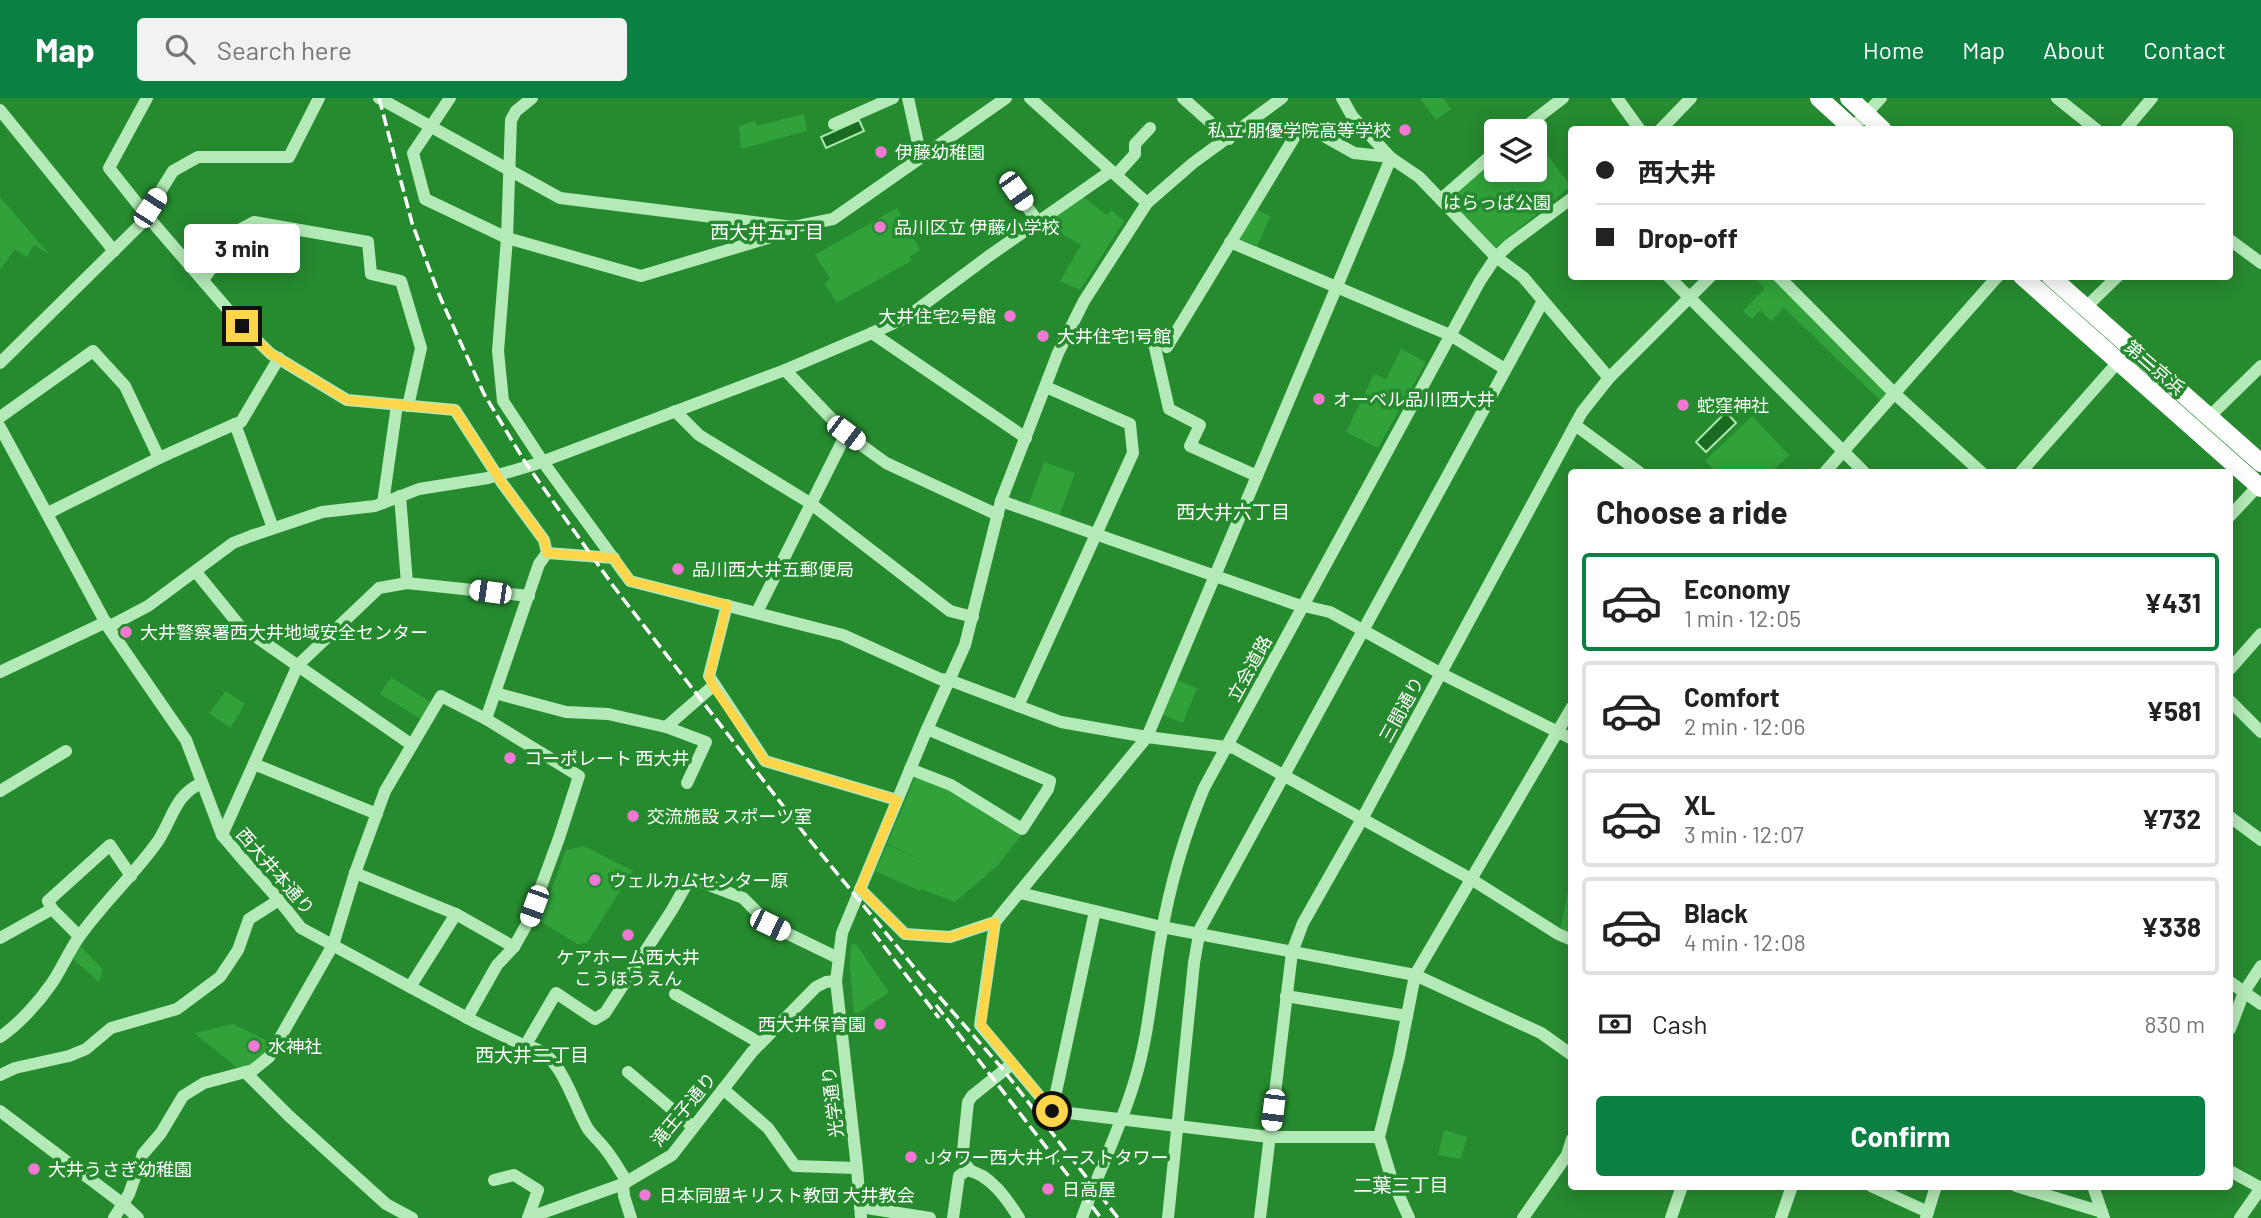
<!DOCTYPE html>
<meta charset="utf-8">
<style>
:root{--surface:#fff;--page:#f2f2f2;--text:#222;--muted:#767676;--line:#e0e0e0;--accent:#0b8043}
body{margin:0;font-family:Barlow,"Noto Sans JP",sans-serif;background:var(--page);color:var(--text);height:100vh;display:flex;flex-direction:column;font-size:26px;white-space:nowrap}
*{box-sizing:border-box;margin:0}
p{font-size:23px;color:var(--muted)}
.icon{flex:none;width:38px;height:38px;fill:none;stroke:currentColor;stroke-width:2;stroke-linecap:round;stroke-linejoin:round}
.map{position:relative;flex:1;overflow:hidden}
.side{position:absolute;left:1568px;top:371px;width:665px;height:721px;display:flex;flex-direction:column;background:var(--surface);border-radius:7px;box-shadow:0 4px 18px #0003}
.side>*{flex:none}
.hud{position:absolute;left:1568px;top:28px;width:665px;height:154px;border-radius:7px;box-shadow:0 4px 18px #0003;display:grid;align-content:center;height:154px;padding:0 28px;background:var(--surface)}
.controls{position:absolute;left:1484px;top:21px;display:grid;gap:14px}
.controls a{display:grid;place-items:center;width:63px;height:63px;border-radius:7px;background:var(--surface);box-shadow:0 4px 18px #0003;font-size:35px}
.end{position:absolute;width:32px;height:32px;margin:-16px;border:9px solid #ffd54a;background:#111;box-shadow:0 0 0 4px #111}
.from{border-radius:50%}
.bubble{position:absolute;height:49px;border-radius:7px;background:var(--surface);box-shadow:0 4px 18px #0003;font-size:23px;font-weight:700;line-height:49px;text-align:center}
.car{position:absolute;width:21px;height:42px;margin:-21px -10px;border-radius:9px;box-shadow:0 0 5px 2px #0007;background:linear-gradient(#fff 24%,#345 0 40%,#fff 0 76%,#345 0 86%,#fff 0)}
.hud b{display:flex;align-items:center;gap:24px;height:66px;font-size:26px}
.hud b+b{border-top:2px solid var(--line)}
.hud i{width:18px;height:18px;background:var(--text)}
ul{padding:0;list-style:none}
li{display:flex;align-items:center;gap:21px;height:98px;margin:0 14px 10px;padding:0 14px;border:4px solid var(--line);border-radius:7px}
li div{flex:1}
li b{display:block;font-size:26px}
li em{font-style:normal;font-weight:700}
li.on{border-color:var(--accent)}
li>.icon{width:63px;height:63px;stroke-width:1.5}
h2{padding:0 28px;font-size:32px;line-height:84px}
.pay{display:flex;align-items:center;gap:18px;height:77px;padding:0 28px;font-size:26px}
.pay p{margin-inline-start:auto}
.button{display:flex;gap:14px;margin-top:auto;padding:14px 28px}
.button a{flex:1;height:80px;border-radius:7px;background:var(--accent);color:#fff;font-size:28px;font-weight:700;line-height:80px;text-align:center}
header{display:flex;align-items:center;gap:42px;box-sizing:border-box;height:98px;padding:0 35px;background:var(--accent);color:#fff}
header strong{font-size:33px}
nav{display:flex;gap:38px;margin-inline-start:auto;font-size:24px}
.search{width:490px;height:63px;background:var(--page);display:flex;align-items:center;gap:18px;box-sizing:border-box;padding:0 24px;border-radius:7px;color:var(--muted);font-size:26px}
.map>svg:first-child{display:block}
</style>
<header>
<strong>Map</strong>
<div class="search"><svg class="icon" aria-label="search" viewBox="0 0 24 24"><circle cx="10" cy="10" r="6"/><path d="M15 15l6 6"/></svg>Search here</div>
<nav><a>Home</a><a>Map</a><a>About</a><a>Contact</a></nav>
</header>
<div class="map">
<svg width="2261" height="1120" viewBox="0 0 2261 1120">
<rect width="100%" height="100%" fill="#268a2f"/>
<g fill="#30a239">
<path d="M1420,0H1443L1451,11L1436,22Z"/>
<path d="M804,16L807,33L741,51L739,28L755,23L757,28Z"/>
<path d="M1535,41L1571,88L1496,149L1448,101L1496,62V72H1535Z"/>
<path d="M0,99L50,157L34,147L27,159L15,151L0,172Z"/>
<path d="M1083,99L1107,117L1112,112L1124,123L1080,192L1060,183L1081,147L1043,125Z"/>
<path d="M897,110L920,152L910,159L911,163L837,205L825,186L830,180L815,157Z"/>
<path d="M1257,111L1270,119L1257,148L1238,140Z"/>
<path d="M1754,179H1771L1888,296L1882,304L1784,210L1771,223L1760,212L1752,221L1743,213L1765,190Z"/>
<path d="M1401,251L1426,264L1378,350L1346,334L1374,276L1386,281Z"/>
<path d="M1752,318L1789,357L1771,374H1717L1705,363Z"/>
<path d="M1044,364L1075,375L1059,419L1028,408Z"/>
<path d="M391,579L432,605L422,622L380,596Z"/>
<path d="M1176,582L1197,590L1183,625L1162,617Z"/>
<path d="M226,593L245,606L230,630L209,615Z"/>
<path d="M916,677L959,694L1023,735L998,767L955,804L921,791L920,793L875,773L887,747L932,766L887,746Z"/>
<path d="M584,748L633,773L587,845L577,846L540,823L566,752Z"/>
<path d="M1571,780V837L1560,832Z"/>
<path d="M79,846L103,872L99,884L71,859Z"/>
<path d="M856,846L889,894L860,914L854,915L850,870L851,847Z"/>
<path d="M233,926L276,947L244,975L194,935Z"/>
<path d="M1444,1032L1467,1039L1461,1061L1438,1057Z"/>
</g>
<g fill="#1b6a22" stroke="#a8eaac" stroke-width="2">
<path d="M859,22L864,33L826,50L821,39Z"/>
<path d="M1726,314L1736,325L1706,354L1696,344Z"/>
</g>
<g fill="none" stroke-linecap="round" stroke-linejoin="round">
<g stroke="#b3eab7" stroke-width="12">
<path d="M147,0L109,70L148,119L242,228L271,256L347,302L455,312L502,385L544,442L547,455L539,466L486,621"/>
<path d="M379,0L560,100L793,129L833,121L1006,0"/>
<path d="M450,0L413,55L425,101L507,140L641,178L768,140L793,129"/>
<path d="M532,0L516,13L511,22L507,140L498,253L503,303L543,364L630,483L843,537L940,581L949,582L1061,624L1147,639L1234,650L1471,781L1558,836L1572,842"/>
<path d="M908,0L921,59"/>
<path d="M1030,0L1147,105"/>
<path d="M1183,0L1229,41"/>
<path d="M1342,0L1352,18L1391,60L1419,79L1496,159L1523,179L1609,280"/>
<path d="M1617,0L1640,32"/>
<path d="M2057,0L2097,32"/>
<path d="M0,12L114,153"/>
<path d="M834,26L893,0"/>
<path d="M1660,32L1691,0"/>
<path d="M1851,32L1881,0"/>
<path d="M2125,32L2152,0"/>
<path d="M1520,33L1563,0"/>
<path d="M1116,77L1135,56V46L1150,30"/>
<path d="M1016,93L1038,124"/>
<path d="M1441,101L1496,53"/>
<path d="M2230,142L2261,165"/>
<path d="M1230,144L1450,237L1505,271"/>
<path d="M1668,178L1864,374"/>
<path d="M1778,178L1895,296L1981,374"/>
<path d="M203,182L239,132L254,124L368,144L371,176L401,183L421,250L408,308"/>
<path d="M2085,210L2118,178"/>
<path d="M872,235L1026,340"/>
<path d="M1153,241L1169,311L1200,327L1190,348L1257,378"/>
<path d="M1167,249L1300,30L1306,28L1354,55L1390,59"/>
<path d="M0,265L148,119L150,110L173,73L198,59H289L319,0"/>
<path d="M785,272L846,336L886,365L998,417"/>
<path d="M675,313L699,337L810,405L950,513L973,519"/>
<path d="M0,319L93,253L125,288L159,360"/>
<path d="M2209,319L2261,268"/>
<path d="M1575,327L1639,374"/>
<path d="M0,329L108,529L186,642L222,737L245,764L279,802L301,830L473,923L525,948C562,952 572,1005 588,1031C593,1038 601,1045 606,1052C614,1062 620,1073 627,1084"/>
<path d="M1825,374L1998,178"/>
<path d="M2021,374L2118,264"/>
<path d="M400,398L407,485"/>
<path d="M1001,403L1295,506L1330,514L1440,575L1572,641"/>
<path d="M383,405L397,307"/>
<path d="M48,415L159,360L235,326"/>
<path d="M2230,418L2258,388"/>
<path d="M273,430L235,326L241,324L279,260"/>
<path d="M547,455L614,460"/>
<path d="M196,474L239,527L412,647"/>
<path d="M727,507L709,578L765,663L897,702"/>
<path d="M757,514L846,336"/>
<path d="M108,529L148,508L233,445L251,438L322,414L375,408L419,391L488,380L536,366L785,272L872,235L907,219L989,158L1111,73"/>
<path d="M2230,571L2261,536"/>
<path d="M0,574L106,524"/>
<path d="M495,595L566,614L608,616L666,629L706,644L687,685"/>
<path d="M2230,603L2261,634"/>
<path d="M1018,608L1133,355L1130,326L1046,289"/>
<path d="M666,629L713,588"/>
<path d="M254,666L377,716"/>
<path d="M910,671L951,687L1022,731L1048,691L1050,683L927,631"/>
<path d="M0,693L66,653"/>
<path d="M2230,719L2261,742"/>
<path d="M222,737L298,567L379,490L407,485L529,498"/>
<path d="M355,775L456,816L514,849"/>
<path d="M860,791L905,836L950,839L995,824L1147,639L1391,60"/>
<path d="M1020,795L1162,829L1415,877L1541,935L1572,957"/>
<path d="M52,811L48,803L110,747L131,778"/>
<path d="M995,824L980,927L1052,1013L1269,1039H1379"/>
<path d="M0,840L52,811L79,838"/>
<path d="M2230,884L2261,906"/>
<path d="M410,889L456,816"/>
<path d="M675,896L760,945"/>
<path d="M1286,898L1407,918"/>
<path d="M2230,931L2244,894L2261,868"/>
<path d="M0,939C19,926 39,904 52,885C62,870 69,853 79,839C103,805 134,777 158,743C172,722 175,696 202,685"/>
<path d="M525,948L556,895L595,921L605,915L672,812L690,780L743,800L770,827L838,860"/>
<path d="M245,974L289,1018L386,1106L412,1120"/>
<path d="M628,974L693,1029"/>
<path d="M0,977L15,970L69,958L86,951L111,930L177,911L220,879L238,852L249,821L279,802"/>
<path d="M723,991L768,1030L795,1068L857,1070"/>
<path d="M0,1013L123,1106L138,1120"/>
<path d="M1052,1013L1095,813"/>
<path d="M970,1072L962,1062L968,1004L972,998L1012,966"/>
<path d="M2230,1073L2261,1090"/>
<path d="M494,1082L514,1077L538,1092L528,1120"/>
<path d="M623,1086L624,1098L631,1120"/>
<path d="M1871,1088L1928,1114"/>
<path d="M2016,1088L2102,1114"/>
<path d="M2093,1088L2104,1120"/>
<path d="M860,1109L930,1120"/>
<path d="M114,1120L129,1096L143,1056L161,1035L183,998L204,985L253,972L269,959L333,847L355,775L385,693L441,598L486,621L579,678L559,740L528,824L514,849L497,867L467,920"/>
<path d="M528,1120L623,1086L672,1057L752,954L816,889L826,884L836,883"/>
<path d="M861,1120L857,1070L836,883L842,835L924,638L965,547L1001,403L1058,255L1084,203L1147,105L1193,65L1282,0"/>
<path d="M953,1120L959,1078L967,1072C990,1076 1007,1101 1019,1120"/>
<path d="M1082,1120C1098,1075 1120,1031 1134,985C1149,938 1152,887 1161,838C1170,787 1184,738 1204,690L1480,183L1496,159L1510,146L1572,100"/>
<path d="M1168,1120L1194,865L1200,831L1543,203"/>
<path d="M1260,1120L1292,854L1303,825L1362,721L1582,314L1609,280L1711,178"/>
<path d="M1409,1120L1392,1082L1379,1039L1399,959L1415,877L1572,609"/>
<path d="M1523,1120L1567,1057L1572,1041"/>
<path d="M1671,1120L1682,1088"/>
<path d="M1781,1120L1792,1088"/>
<path d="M1926,1120L1936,1088"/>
<path d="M2240,1120L2261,1090"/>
</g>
<g stroke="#fff" stroke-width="18">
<path d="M1819,0L1854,32"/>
<path d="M1849,0L1883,32"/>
<path d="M2022,178L2261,390"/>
<path d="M2050,178L2261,365"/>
</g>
<g stroke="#fff" stroke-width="3.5" stroke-dasharray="12 5" stroke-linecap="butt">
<path d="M379,0L412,125L440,199L484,296L525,364L614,489L804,735L922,879L1001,969L1118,1120"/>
<path d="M873,834L939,920"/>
<path d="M936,907L1101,1120"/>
</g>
</g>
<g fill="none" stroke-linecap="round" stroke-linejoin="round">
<path stroke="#ffd54a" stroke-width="9" d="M242,228L271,256L347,302L455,312L502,385L544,442L547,455L614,460L630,483L727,507L709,579L713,588L765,663L897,702L860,791L905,836L950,839L995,824L981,927L1052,1013"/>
</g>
<g fill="#f378d6" stroke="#268a2f" stroke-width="2.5">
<circle cx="1405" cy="32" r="7"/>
<circle cx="881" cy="54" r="7"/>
<circle cx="880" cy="129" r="7"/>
<circle cx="1010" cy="218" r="7"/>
<circle cx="1043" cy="238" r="7"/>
<circle cx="1319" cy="301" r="7"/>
<circle cx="1683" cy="307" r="7"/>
<circle cx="678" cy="471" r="7"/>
<circle cx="126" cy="534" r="7"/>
<circle cx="510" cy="660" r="7"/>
<circle cx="633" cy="718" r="7"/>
<circle cx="595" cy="782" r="7"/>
<circle cx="628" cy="837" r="7"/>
<circle cx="880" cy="926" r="7"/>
<circle cx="254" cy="948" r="7"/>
<circle cx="911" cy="1059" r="7"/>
<circle cx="34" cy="1071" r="7"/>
<circle cx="1048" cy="1091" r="7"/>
<circle cx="645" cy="1097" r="7"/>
</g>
<g text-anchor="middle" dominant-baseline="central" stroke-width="7" stroke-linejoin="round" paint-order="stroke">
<g font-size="18" fill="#fff" stroke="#268a2f" text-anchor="start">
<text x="1391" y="32" text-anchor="end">私立 朋優学院高等学校</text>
<text x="895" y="54">伊藤幼稚園</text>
<text x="894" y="129">品川区立 伊藤小学校</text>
<text x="996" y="218" text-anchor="end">大井住宅2号館</text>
<text x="1057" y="238">大井住宅1号館</text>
<text x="1333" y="301">オーベル品川西大井</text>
<text x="1697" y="307">蛇窪神社</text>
<text x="692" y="471">品川西大井五郵便局</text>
<text x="140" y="534">大井警察署西大井地域安全センター</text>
<text x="524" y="660">コーポレート 西大井</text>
<text x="647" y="718">交流施設 スポーツ室</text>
<text x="609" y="782">ウェルカムセンター原</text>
<text x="628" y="859" text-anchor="middle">ケアホーム西大井<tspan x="628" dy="21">こうほうえん</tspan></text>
<text x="866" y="926" text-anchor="end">西大井保育園</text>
<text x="268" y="948">水神社</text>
<text x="925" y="1059">Jタワー西大井イーストタワー</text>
<text x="48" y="1071">大井うさぎ幼稚園</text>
<text x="1062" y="1091">日高屋</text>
<text x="659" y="1097">日本同盟キリスト教団 大井教会</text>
</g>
<g font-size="18" fill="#fff" stroke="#268a2f">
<text x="1497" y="104">はらっぱ公園</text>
</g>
<g font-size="18" fill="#fff" stroke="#268a2f">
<text transform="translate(2155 269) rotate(41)">第二京浜</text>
<text transform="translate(1249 570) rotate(-61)">立会道路</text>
<text transform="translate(1401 611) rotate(-61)">三間通り</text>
<text transform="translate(276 773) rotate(49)">西大井本通り</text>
<text transform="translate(832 1004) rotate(-97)">光学通り</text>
<text transform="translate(683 1011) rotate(-50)">滝王子通り</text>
</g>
<g font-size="19" fill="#fff" stroke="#268a2f">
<text x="767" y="133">西大井五丁目</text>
<text x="1233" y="413">西大井六丁目</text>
<text x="532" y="956">西大井二丁目</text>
<text x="1401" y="1086">二葉三丁目</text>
</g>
</g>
</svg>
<div class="controls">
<a><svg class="icon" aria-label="layers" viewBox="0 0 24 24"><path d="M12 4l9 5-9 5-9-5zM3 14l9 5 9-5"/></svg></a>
</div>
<i class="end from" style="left:1052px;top:1013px"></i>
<i class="end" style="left:242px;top:228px"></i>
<div class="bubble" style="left:184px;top:126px;width:116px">3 min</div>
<i class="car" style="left:1016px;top:93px;rotate:145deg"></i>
<i class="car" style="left:150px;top:110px;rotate:33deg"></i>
<i class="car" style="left:846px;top:335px;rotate:127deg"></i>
<i class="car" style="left:490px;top:494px;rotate:278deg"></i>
<i class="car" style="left:534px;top:808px;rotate:200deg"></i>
<i class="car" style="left:770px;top:827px;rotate:116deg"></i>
<i class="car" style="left:1273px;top:1012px;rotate:187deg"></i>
<div class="hud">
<b><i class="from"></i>西大井</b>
<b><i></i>Drop-off</b>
</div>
<section class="side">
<h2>Choose a ride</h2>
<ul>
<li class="on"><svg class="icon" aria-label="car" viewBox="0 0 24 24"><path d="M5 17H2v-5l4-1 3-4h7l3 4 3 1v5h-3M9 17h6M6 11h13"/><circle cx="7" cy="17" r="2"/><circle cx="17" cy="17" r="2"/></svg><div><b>Economy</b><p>1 min · 12:05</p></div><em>¥431</em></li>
<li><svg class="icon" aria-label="car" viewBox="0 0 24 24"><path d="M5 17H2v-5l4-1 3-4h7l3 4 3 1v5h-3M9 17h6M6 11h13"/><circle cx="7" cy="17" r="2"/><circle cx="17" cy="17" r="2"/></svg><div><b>Comfort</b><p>2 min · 12:06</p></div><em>¥581</em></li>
<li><svg class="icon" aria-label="car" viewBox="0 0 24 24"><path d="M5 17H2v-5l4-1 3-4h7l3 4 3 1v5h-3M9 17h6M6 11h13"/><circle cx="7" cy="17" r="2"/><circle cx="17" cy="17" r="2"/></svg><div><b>XL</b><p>3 min · 12:07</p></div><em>¥732</em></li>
<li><svg class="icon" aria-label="car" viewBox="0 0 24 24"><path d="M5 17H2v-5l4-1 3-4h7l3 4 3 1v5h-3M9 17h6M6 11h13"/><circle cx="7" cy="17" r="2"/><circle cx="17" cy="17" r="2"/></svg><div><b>Black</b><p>4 min · 12:08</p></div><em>¥338</em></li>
</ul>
<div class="pay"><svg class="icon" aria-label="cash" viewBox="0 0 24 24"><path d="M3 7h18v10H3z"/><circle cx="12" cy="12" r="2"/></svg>Cash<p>830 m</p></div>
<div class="button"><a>Confirm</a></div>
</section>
</div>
